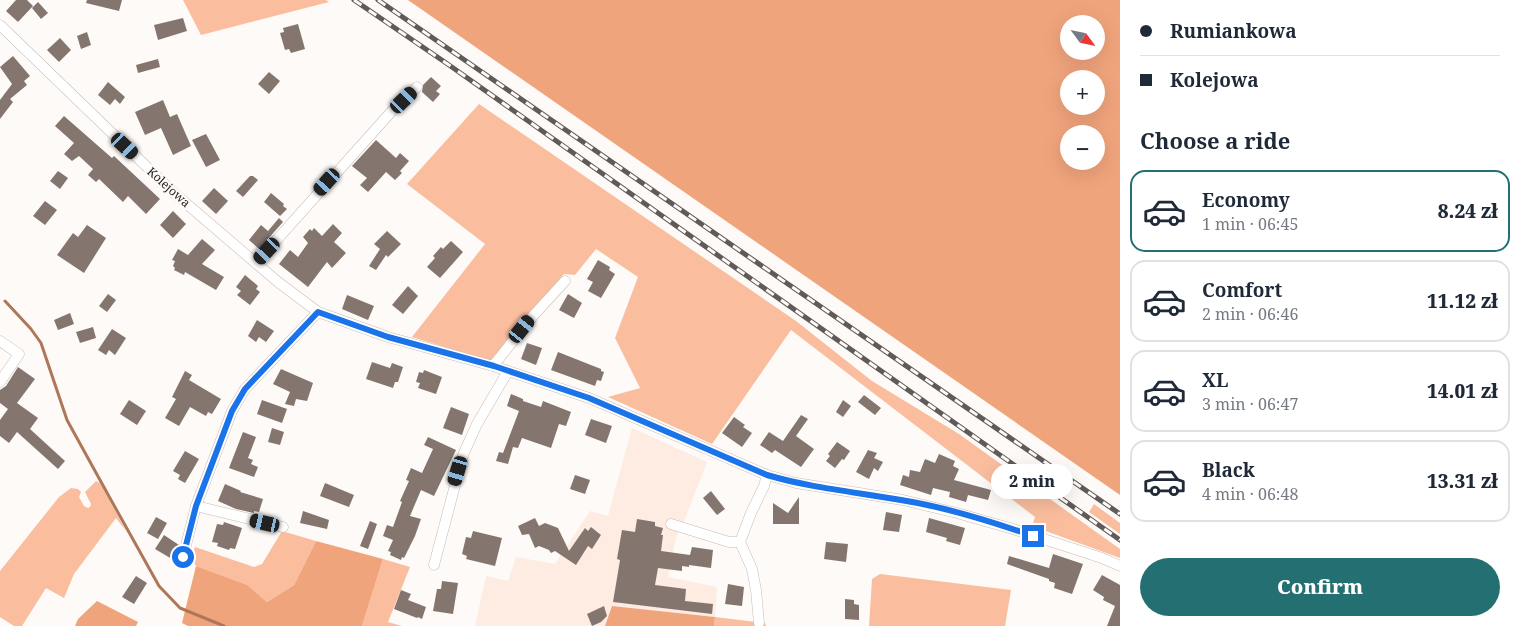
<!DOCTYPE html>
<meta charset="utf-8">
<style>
:root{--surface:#fff;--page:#f6f6f7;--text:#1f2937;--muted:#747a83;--line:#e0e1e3;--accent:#236f71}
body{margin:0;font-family:"Noto Serif",serif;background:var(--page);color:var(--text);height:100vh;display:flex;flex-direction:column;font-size:19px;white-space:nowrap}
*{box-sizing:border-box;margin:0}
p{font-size:16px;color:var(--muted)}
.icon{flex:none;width:28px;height:28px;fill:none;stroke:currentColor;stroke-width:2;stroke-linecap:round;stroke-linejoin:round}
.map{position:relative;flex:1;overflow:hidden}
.sheet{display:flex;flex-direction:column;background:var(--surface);width:400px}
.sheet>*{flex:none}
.hud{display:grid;align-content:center;height:110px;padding:0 20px;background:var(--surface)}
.needle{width:32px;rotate:123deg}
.controls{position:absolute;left:1060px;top:15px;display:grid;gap:10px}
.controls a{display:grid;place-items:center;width:45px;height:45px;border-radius:50%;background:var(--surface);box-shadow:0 5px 20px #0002;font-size:25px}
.end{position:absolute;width:22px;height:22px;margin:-11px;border:6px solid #1a73e8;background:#fff;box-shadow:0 0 0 2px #fff}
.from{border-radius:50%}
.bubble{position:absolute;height:35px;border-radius:18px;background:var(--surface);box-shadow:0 5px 20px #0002;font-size:16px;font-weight:800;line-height:35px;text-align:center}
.car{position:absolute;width:15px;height:30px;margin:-15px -8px;border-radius:6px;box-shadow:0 0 4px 1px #0007;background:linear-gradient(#222 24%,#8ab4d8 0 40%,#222 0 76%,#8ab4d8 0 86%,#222 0)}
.hud b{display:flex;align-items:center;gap:18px;height:48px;font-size:19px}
.hud b+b{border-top:1px solid var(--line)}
.hud i{width:12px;height:12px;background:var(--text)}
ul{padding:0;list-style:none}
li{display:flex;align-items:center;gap:15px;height:82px;margin:0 10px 8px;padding:0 10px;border:2px solid var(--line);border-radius:15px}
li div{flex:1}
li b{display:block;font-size:19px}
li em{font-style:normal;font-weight:800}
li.active{border-color:var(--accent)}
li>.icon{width:45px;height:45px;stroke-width:1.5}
h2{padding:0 20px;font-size:22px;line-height:60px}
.primary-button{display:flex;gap:10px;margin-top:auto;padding:10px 20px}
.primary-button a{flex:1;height:58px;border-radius:30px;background:var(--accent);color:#fff;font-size:20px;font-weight:800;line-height:58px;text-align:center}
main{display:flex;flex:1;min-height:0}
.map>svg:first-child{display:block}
</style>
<main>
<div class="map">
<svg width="1120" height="626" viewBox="0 0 1120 626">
<rect width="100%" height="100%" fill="#fdfaf8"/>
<path fill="#feebe2" d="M632,428L707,462L683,524L676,537L668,577L717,587L715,617L613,606L605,626H475L486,576L508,581L516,557L555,564L590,511L608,516Z"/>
<g fill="#fabe9f">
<path d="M183,0H326L329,2L201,35Z"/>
<path d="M479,104L796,321L872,381L959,434L1120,549V558L1032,526L1035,517L791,330L712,444L608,397L640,388L615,338L638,277L596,249L575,275L564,274L490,361L412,337L485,244L407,184Z"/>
<path d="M96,481L100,483L126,531L116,518L74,574L64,598L46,588L22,626H14L0,617V571L59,497L71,488L78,489L81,492L79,497L84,506L88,508L90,507L91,504L85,492Z"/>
<path d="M1094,504L1120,523V534L1089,512Z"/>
<path d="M282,531L316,541L294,585L267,602L246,585L196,566L191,557L195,547L254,567L262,564Z"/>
<path d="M383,559L410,567L388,622L402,626H362Z"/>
<path d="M880,574L1011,590L1005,626H869L872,579Z"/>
<path d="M715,617L765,623L766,626H714Z"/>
</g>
<g fill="#f0a47c" fill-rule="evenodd">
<path d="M408,0H1120V495ZM1069,24H1096V51H1069ZM1069,79H1096V106H1069ZM1069,134H1096V161H1069Z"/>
<path d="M316,541L383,559L362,626H188L182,623L196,566L247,585L267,602L294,585Z"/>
<path d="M97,601L138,622L136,626H75L78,619Z"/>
<path d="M612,606L715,617L714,626H605Z"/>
</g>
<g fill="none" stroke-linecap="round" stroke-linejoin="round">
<path stroke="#ae775a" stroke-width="3" d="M5,301L31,329L41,343L67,420L111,500L159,586L180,608L224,626"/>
</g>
<g fill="#84766f">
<path d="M16,0H27L33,6L18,22L6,11Z"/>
<path d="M87,0H122L119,11L86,3Z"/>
<path d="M38,2L48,13L41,19L32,8Z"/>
<path d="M183,18L187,31L158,40L154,25Z"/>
<path d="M298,24L305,49L291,53L289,49L285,50L280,33L284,32L283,28Z"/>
<path d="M87,32L91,45L81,49L77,36Z"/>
<path d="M60,38L71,50L59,62L47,50Z"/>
<path d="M13,56L30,76L24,81L27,85L10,99L13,102L0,119V100L12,84L0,67Z"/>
<path d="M158,59L160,67L138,73L136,65Z"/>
<path d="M269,72L280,81L269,94L258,84Z"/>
<path d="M431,77L441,86L436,91L440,94L433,102L422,92L423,85Z"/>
<path d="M108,82L125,97L120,104L115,99L110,105L98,95Z"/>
<path d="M163,100L170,117L177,114L191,146L173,155L161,128L145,135L135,112Z"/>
<path d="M64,116L112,158L114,156L160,199L146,214L128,196L123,202L99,179L96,182L88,175L93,169L79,156L72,161L64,154L74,143L55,126Z"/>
<path d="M206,134L220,160L206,167L192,140Z"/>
<path d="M376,140L396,158L400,153L409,161L400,171L402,173L395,180L386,172L368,192L360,185L367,178L352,166Z"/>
<path d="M58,171L68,178L60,189L50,181Z"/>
<path d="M250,176H253L258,180L243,197L236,191Z"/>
<path d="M214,188L228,201L216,214L202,201Z"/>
<path d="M271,193L284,204L283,206L287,209L280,216L264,202Z"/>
<path d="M45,201L57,210L45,225L33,216Z"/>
<path d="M173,211L186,224L173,238L160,225Z"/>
<path d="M279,218L283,222L259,249L249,240L261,225L268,231Z"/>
<path d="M333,224L342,233L334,242L346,253L332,268L327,262L308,287L279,264L290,250L298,257L308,243L303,237L310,229L312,231L314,228L322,236Z"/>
<path d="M87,225L106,238L84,273L57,255L73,233L78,237Z"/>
<path d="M387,231L401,244L388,257L386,255L376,270L369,266L380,249L374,244Z"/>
<path d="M202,239L215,250L202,264L224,277L216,290L185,272L184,275L174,270L175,268L173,266L175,261L172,260L178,249L188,255Z"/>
<path d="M451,241L463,252L440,278L427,267L435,258L433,256L441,247L443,249Z"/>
<path d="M598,260L610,267L609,270L615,274L601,298L588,291L593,282L587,279Z"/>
<path d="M245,275L258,286L256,289L260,292L250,305L237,295L241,291L236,287Z"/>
<path d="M408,286L418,296L403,314L392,305Z"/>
<path d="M108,294L116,300L107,312L99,306Z"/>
<path d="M568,294L582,303L574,318L559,310Z"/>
<path d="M347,295L374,306L368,320L342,309Z"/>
<path d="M70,313L74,324L58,330L54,320Z"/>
<path d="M257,320L274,331L266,342L259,337L256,342L248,336Z"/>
<path d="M93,327L96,338L80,343L76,332Z"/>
<path d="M112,329L126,338L115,355L109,350L106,355L98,350Z"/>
<path d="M527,343L542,348L536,365L521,359Z"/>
<path d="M558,352L601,369V371L604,372L601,381L597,380L595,386L551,370Z"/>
<path d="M372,362L390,368L392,363L403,367L398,382H395L393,388L366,379Z"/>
<path d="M18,367L35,379L17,403L38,418L30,429L65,461L58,469L17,432L9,443L0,436V420L8,409L0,403V390L6,386Z"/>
<path d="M281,369L313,383L307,401L296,399L294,406L285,404L290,392L273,384Z"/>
<path d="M424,370L442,377L436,394L418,388L420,383L416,382L419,372L423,373Z"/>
<path d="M185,371L192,375L189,380L221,399L212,414L208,412L206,416L190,407L179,426L165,418L176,399L172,397Z"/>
<path d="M511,394L523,399V401L541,407L543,401L571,412L566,426L559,424L551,448L522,438L518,448L513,447L508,464L496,461L499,452L503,453L519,411L507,406Z"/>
<path d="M864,395L881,408L875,415L858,402Z"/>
<path d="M129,400L146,411L137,425L120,414Z"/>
<path d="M262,400L287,409L282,423L257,414Z"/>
<path d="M843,400L851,406L843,417L836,412Z"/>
<path d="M451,407L469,414L462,435L443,428Z"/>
<path d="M801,415L808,419L796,436L814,449L801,467L775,450L772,453L760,445L769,432L783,441Z"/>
<path d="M734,417L745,425L743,427L752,433L742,447L722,433Z"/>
<path d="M591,419L612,426L606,443L585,435Z"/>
<path d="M272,428L284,432L280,445L268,442Z"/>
<path d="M243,432L256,437L248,458L253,460L251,464L258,467L254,477L229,468Z"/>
<path d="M428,437L456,450L434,496L421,490L410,516L421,519L415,536L404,558L402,557L401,560L390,555L391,552L388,551L393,540L383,536L387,525L393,527L402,502L400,501L409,481L406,480L411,468L422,473L433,449L424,445Z"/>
<path d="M837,442L850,451L844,460L842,459L835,468L826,461L830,456L828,454Z"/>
<path d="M868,450L877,453L874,458L883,462L878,471L874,468L869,479L856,472Z"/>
<path d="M185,451L199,459L185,483L178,479L180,475L173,471Z"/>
<path d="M939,454L955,461L953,466L959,469L954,480L991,490L988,500L968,495L966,502L949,497L950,492L933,488L931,495L900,485L903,475L909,477L910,470L920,472L925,459L935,463Z"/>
<path d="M575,475L590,480L585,494L570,489Z"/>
<path d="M325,483L354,495L349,507L320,496Z"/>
<path d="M225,484L241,491L240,492L263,499L259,512L254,511V513L236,509L218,501Z"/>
<path d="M711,491L725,509L717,515L703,498Z"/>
<path d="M799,497V524H773V503L788,513Z"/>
<path d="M303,511L329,520L327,529L300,523Z"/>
<path d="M886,512L902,515L899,532L883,530Z"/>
<path d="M156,517L167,523L158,539L147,533Z"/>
<path d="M535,518L539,526L545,523L558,528L569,551L585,528L588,531L591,527L601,535L592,549L588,546L576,565L555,551L551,553L549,550L539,546L535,548L529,534L522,535L518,526Z"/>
<path d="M929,518L965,528L960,545L946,541L947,538L926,532Z"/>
<path d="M637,519L655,522V526L663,528L661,535H663L661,551L690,555L692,547L713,550L711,568L689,565V567L682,566V571L658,568L655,585L686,589L685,601L713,604L712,614L613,602L620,560L617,559L622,530L635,532Z"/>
<path d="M370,521L377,524L368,549L360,546Z"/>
<path d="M224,522L242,528L235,549L230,548L229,550L217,546L218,543L212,542L217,524L223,525Z"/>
<path d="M473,531L502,538L495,566L466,559L467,556L462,554L466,537L471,538Z"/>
<path d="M164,535L179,545L172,559L155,549Z"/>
<path d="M826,542L848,544L846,562L824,559Z"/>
<path d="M1053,554L1083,564L1072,594L1054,588L1055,583L1049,581V579L1007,564L1009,556L1049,568Z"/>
<path d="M1102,575L1120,585V626H1107L1115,606L1103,600L1104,597L1093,590Z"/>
<path d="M136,576L147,583L134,604L122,597Z"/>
<path d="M442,581L458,583L453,614L433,611L437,589H441Z"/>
<path d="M728,584L744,587L742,606L725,604Z"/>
<path d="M401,590L411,594L408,600L426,607L422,619L418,617L417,618L394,609Z"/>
<path d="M845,599L854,600V604L859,605V620L845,619Z"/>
<path d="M604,606L607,616L601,622L592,626L587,614Z"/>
</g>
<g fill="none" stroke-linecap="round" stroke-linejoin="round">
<g stroke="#cabbb3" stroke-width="11">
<g id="street">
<path d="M0,25L174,193L278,282L318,312L388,337L493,366L589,398L767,475L796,483L903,500L957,513L1013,529L1102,558L1120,566"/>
<path d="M256,263L391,112L417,87"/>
<path d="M0,341L19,354L0,382"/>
<path d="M493,366L533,316L565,281"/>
<path d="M196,506L283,527"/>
<path d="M671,524L729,542H740"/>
<path d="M183,557L196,506L232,411L245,389L318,312"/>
<path d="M434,565L463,455L477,424L508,371"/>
<path d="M759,623L756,590L752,569L740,542L751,513L764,486L767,475"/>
</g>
</g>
<use href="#street" stroke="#fff" stroke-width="10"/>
<g stroke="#605b58" stroke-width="5">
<g id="rail">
<path d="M354,0L449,65L1120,540"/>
<path d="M378,0L1120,514"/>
</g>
</g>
<use href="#rail" stroke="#fdfaf8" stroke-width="3" stroke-dasharray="9" stroke-linecap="butt"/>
</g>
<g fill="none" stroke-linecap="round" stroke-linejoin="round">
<path stroke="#1a73e8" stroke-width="6" d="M183,557L196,506L232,411L245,389L318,312L388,337L494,366L589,398L767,475C811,488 856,492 901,500C946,507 990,521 1033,536"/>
</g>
<g text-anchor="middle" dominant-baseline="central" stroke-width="5" stroke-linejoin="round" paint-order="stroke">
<g font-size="12" fill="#241e1b" stroke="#fdfaf8">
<text transform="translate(169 187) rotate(42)">Kolejowa</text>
</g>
</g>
</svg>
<div class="controls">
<a><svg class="needle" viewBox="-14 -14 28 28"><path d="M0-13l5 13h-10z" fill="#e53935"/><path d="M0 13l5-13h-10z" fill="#747a83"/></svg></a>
<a>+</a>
<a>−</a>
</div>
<i class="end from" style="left:183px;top:557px"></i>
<i class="end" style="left:1033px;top:536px"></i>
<div class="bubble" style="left:991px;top:464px;width:82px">2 min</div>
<i class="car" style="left:404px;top:100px;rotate:46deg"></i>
<i class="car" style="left:125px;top:146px;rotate:133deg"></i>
<i class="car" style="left:327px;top:182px;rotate:222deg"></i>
<i class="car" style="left:267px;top:251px;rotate:223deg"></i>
<i class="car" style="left:522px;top:329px;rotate:39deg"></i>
<i class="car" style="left:458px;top:471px;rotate:197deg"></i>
<i class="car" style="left:265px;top:523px;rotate:283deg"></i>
</div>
<section class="sheet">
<div class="hud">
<b><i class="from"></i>Rumiankowa</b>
<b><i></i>Kolejowa</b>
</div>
<h2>Choose a ride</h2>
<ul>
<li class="active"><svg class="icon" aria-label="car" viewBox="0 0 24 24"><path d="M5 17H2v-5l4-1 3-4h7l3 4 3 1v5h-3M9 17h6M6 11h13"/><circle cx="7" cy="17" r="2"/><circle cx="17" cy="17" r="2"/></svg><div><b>Economy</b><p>1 min · 06:45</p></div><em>8.24 zł</em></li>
<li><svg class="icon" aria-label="car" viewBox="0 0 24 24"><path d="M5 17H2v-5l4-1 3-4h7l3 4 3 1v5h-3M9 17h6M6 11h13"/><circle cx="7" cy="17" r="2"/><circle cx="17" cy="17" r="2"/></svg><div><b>Comfort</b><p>2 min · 06:46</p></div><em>11.12 zł</em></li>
<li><svg class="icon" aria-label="car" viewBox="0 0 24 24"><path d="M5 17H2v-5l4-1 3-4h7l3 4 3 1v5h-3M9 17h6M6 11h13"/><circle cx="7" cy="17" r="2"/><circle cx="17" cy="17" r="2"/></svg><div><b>XL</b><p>3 min · 06:47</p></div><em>14.01 zł</em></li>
<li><svg class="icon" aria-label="car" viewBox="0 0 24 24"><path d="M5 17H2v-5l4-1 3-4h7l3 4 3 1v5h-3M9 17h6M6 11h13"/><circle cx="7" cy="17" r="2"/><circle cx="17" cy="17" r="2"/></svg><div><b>Black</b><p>4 min · 06:48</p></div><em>13.31 zł</em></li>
</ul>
<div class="primary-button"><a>Confirm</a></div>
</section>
</main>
